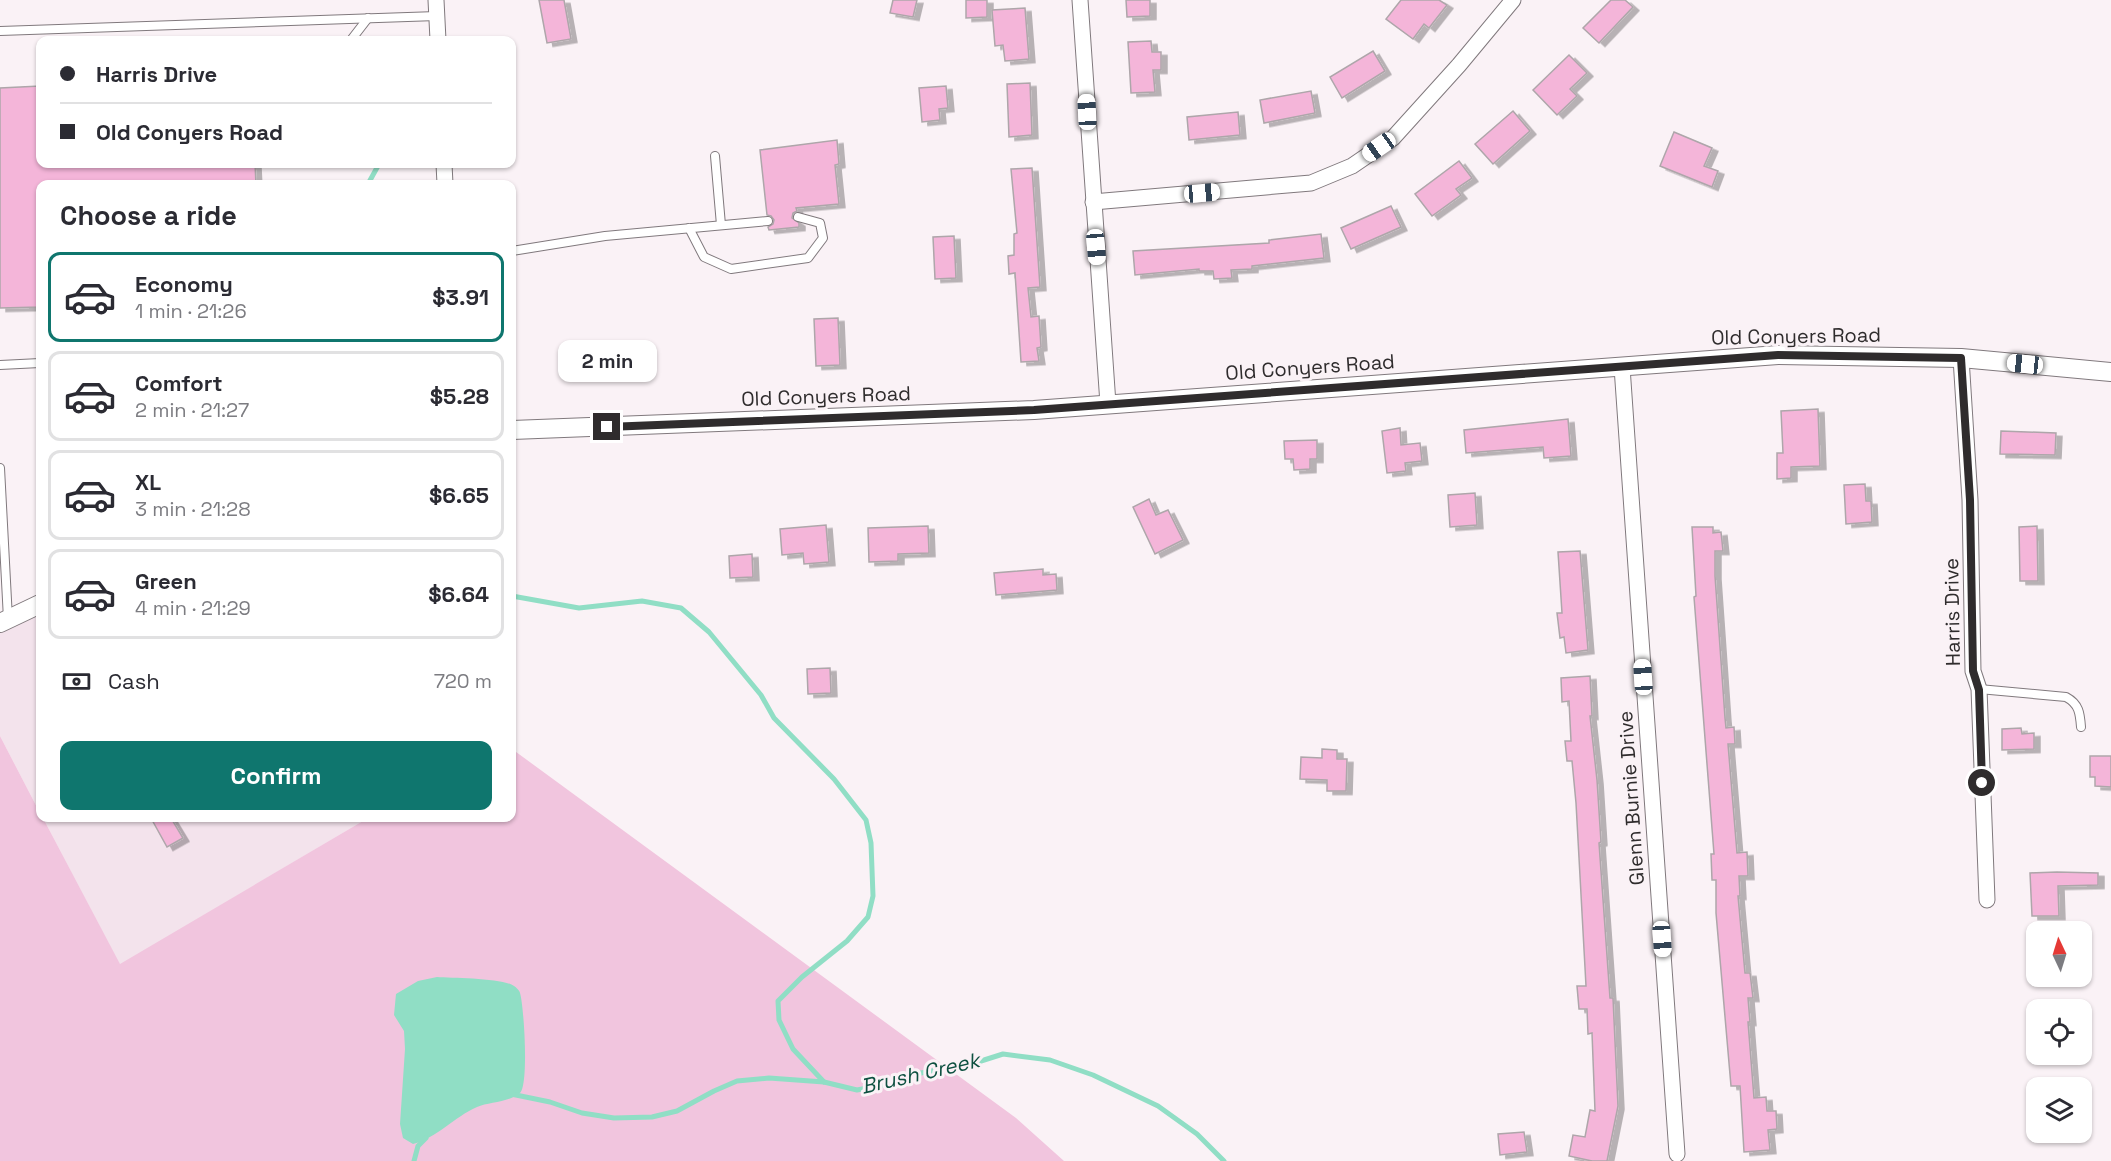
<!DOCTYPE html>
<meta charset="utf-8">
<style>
:root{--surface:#fff;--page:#f2f2f3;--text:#2b2b33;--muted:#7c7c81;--line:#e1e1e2;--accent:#0f766e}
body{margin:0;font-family:"Space Grotesk",sans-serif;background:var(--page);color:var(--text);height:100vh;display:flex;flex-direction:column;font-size:22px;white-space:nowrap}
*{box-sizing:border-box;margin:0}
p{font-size:20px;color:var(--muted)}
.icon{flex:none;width:33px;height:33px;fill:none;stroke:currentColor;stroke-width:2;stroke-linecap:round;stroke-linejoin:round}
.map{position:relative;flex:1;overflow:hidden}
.side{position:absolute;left:36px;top:180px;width:480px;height:642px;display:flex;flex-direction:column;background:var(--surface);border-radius:12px;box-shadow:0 2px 4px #0004}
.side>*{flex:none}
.guide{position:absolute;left:36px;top:36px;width:480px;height:132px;border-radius:12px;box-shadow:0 2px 4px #0004;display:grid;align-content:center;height:132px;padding:0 24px;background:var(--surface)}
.needle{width:39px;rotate:356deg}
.tools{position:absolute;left:2026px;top:921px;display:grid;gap:12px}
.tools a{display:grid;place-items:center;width:66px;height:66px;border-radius:12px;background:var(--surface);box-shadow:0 2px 4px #0004;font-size:30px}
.end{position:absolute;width:27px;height:27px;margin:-14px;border:8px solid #2f2c2d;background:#fff;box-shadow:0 0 0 3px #fff}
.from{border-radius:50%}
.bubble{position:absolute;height:42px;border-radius:12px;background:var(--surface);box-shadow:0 2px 4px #0004;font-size:20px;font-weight:700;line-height:42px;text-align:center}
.car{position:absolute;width:18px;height:36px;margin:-18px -9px;border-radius:8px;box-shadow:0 0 4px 2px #0007;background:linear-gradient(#fff 24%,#345 0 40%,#fff 0 76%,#345 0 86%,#fff 0)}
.guide b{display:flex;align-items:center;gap:21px;height:57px;font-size:22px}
.guide b+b{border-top:2px solid var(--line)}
.guide i{width:15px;height:15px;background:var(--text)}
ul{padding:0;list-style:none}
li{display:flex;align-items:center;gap:18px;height:90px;margin:0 12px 9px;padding:0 12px;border:3px solid var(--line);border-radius:12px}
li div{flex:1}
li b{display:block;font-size:22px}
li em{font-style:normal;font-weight:700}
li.active{border-color:var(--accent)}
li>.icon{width:54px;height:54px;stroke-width:1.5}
h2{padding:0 24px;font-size:27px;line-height:72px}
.pay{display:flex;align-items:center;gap:15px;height:66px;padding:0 24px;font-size:22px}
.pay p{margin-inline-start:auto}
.action{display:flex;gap:12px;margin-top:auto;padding:12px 24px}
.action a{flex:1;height:69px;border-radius:12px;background:var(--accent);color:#fff;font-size:24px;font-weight:700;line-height:69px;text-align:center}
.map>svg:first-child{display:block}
</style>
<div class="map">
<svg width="2111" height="1161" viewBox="0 0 2111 1161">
<defs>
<filter id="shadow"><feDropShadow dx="6" dy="3.5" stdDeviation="0" flood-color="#0004"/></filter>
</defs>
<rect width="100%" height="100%" fill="#faf2f6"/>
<g fill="#f3e3ec">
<path d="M40,600V813L0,736V619Z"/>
<path d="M43,818H368L120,965Z"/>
</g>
<path fill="#f1c5de" d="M0,736L40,813V818H43L120,964L368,818H512V749L1016,1118L1064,1161H0Z"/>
<path fill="#90dec5" d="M437,977C453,978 503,978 514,986C516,987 520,991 520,993C524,1006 529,1085 520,1093C510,1102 489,1102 477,1107C454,1117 437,1138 413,1144L403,1138L400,1124L405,1049L404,1031L394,1015L396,994L418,981Z"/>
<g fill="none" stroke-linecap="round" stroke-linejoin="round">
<g stroke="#90dec5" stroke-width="5">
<path d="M368,184L379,164"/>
<path d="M512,596L579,608L642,601L681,608L709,632L761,695L774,718L834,779L866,820L871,843L873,896L868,917L847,941L802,977L778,1001L779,1020L793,1049L824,1082"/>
<path d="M511,1094L550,1102L582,1113L614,1118L652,1117L677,1111L714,1091L737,1081L769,1078L824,1082L857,1090L888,1084L911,1075L981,1061L1003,1054L1050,1060L1093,1075L1158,1106L1197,1134L1224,1161"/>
<path d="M414,1161L418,1146L426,1138"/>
</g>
</g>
<g fill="#f4b5d9" stroke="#aea6aa" stroke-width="1.5" filter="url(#shadow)">
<path d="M539,0H564L571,39L547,43Z"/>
<path d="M893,0H917L913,17L890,13Z"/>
<path d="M966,0H987V17L966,18Z"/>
<path d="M1126,0H1150V16L1127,17Z"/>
<path d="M1401,0H1439L1447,5L1429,28L1424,24L1413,39L1386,19Z"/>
<path d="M1611,0H1625L1633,7L1599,43L1583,28Z"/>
<path d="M1025,8L1029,59L1005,61L1003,45L995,46L992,10Z"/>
<path d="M1151,41L1152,52H1161V70H1153L1155,92L1131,93L1128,42Z"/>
<path d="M1373,51L1385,71L1342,98L1330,77Z"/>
<path d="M1569,55L1587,73L1570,89L1577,96L1557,115L1533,90Z"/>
<path d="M1030,83L1032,135L1009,137L1007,84Z"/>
<path d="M40,86V164H255L256,184H40V307L0,308V88Z"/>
<path d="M946,86L948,108L939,109L940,120L922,122L919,88Z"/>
<path d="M1311,91L1315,113L1264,123L1260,100Z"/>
<path d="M1513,111L1530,131L1493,164L1475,144Z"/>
<path d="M1238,112L1240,135L1189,140L1187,117Z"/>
<path d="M1674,132L1712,148L1704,166L1718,171L1712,187L1660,166Z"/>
<path d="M837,140L839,164L835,165L839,204L796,208L797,211L793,213L792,218L799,223V227L769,230L768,227L773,224L774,220L771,216L767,215L760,150Z"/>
<path d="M1459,161L1472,178L1456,189L1461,195L1432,216L1415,194Z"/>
<path d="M1032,168L1040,287L1028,288L1031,317L1039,316L1041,347L1037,348L1039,361L1021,362L1015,273L1009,274L1008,256L1014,255V234L1017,233L1011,169Z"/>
<path d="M1391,206L1401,227L1351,249L1341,228Z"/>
<path d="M1321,234L1324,258L1252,266V269L1231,270L1232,278L1214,279L1213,271H1199V269L1135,275L1133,251L1269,243V240Z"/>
<path d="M954,236L956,278L935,279L933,237Z"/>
<path d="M838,318L840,365L816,366L814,319Z"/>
<path d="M1818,409L1820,466L1791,467V478L1777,479V453H1783L1781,411Z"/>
<path d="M1568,419L1571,456L1544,458L1543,447L1466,453L1464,430Z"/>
<path d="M1400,428L1401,445L1420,443L1422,461L1405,463L1406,471L1387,473L1382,431Z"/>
<path d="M2001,431L2056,433L2055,455L2000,454Z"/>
<path d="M1317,440V459H1310V469L1294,470L1293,459H1285L1284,441Z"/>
<path d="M1865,484L1866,501H1871L1872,522L1846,524L1844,485Z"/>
<path d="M1475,493L1477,525L1450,527L1448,495Z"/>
<path d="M1149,499L1156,515L1168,510L1183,540L1155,554L1133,507Z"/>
<path d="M826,525L829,562L804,564L803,553L782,555L780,529Z"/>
<path d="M928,526L929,553L898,554V561L869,562L868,528Z"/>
<path d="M2037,526L2038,581H2020L2019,527Z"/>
<path d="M1692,527H1713V533L1721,532L1723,551H1715V576L1725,718L1726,728L1734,727L1735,744H1728L1737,853L1747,852L1748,876H1739L1740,896H1738L1745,973H1750L1753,998H1748L1750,1022H1748L1754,1098L1766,1097L1767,1111H1776L1777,1129L1768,1130L1770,1150L1744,1152L1740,1086H1731L1716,913V880H1712L1711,854H1714L1694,597L1696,596Z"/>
<path d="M1580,551L1588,650L1566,653L1564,637L1560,638L1557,613H1562L1558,552Z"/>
<path d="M752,554L753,577L730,578L729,556Z"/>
<path d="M1043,569V575L1056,574L1057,590L996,595L994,573Z"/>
<path d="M830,668L831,693L808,694L807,669Z"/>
<path d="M1590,676L1592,716H1590L1597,780L1601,842L1599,843L1609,984L1610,998H1613L1618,1106L1607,1161H1592L1569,1156L1573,1135L1585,1137L1590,1110L1595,1111L1592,1033L1588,1034L1587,1009H1579L1577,986H1586L1576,803L1572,761H1567L1565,741H1571L1569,701L1562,702L1561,678Z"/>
<path d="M2021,728L2022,734L2034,733V749L2002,750V729Z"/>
<path d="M1322,749L1337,750V759H1347L1346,791H1327V780L1300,779L1301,757L1322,758Z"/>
<path d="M2090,756H2111V787L2095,786V777H2090Z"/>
<path d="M151,818H171L183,838L167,847Z"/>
<path d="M2057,872L2098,873V885L2058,886L2059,916H2032L2030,873Z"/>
<path d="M1524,1132L1527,1152L1500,1155L1498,1134Z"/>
</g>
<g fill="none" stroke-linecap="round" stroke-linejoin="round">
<g stroke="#80797d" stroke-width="10">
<g id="service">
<path d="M0,31L437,16"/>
<path d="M351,40L368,18"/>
<path d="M715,156L721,225"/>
<path d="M689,228L704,257L731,269L808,258L823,238L820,223L798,217"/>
<path d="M512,251L605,236L768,221"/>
<path d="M0,365L40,363"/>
<path d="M0,468L8,619"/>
<path d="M1979,689L2066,697C2079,704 2080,713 2081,727"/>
</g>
</g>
<g stroke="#80797d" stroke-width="17">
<g id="minor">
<path d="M436,0L438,40"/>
<path d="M1080,0L1108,404"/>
<path d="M444,164L445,184"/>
<path d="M1093,202L1311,183L1352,166L1393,138L1459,65L1513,0"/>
<path d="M1961,358L1970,500L1973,671L1979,689L1987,900"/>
<path d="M1622,367L1677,1154"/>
</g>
</g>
<g stroke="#80797d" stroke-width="20">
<g id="tertiary">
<path d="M512,430L1034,410L1778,355L1961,358L2111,372"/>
<path d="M0,623L40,604"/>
</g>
</g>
<use href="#service" stroke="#fff" stroke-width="8"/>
<use href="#minor" stroke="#fff" stroke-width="15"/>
<use href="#tertiary" stroke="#fff" stroke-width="18"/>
</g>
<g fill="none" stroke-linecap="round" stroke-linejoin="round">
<path stroke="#2f2c2d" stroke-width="8" d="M607,427L1034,410L1778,355L1961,358L1970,500L1973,671L1979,690L1982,783"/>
</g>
<g text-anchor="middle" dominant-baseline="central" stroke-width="6" stroke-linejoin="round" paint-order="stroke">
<g font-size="20" fill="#2f2c2d" stroke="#faf2f6">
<text transform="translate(1796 336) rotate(-1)">Old Conyers Road</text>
<text transform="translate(1310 367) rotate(-4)">Old Conyers Road</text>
<text transform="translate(826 396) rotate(-2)">Old Conyers Road</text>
<text transform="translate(1952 612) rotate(-91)">Harris Drive</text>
<text transform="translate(1631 798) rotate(-94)">Glenn Burnie Drive</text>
</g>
<g font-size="21" font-style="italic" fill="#0d5040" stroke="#faf2f6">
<text transform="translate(920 1073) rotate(-13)">Brush Creek</text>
</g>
</g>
</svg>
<div class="tools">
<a><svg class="needle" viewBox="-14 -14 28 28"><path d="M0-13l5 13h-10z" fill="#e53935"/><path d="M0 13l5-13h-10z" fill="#7c7c81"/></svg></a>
<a><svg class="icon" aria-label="locate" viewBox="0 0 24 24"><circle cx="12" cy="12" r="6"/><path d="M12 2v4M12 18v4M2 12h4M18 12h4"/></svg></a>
<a><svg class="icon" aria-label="layers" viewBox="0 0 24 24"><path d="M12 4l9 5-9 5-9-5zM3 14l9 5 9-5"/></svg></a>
</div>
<i class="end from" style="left:1982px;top:783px"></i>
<i class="end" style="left:607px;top:427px"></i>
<div class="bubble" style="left:558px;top:340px;width:99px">2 min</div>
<i class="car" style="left:1087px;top:112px;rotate:357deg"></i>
<i class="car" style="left:1379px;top:147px;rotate:235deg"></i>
<i class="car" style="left:1202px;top:193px;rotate:85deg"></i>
<i class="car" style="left:1096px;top:247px;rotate:175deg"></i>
<i class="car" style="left:2025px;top:364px;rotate:276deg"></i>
<i class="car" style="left:1643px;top:677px;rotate:356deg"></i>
<i class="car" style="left:1662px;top:939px;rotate:176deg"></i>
<div class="guide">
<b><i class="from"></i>Harris Drive</b>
<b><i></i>Old Conyers Road</b>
</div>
<section class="side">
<h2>Choose a ride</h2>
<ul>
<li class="active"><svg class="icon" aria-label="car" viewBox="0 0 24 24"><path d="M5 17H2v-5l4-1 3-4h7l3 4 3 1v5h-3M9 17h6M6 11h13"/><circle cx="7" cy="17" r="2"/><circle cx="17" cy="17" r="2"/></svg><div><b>Economy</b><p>1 min · 21:26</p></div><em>$3.91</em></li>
<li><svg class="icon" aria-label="car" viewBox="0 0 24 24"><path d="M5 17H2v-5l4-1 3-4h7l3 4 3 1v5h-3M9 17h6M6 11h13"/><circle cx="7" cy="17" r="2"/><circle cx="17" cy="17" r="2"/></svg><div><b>Comfort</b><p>2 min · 21:27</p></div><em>$5.28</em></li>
<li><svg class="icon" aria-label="car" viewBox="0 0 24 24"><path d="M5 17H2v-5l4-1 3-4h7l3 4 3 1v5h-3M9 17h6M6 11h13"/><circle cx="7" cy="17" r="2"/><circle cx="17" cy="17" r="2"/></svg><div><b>XL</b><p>3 min · 21:28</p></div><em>$6.65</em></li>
<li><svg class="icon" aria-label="car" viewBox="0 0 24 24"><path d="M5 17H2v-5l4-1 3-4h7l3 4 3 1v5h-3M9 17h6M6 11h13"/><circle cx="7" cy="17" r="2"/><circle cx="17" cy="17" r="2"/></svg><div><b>Green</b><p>4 min · 21:29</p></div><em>$6.64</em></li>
</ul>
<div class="pay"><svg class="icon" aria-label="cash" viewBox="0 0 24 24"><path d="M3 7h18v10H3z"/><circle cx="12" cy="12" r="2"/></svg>Cash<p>720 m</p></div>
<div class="action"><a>Confirm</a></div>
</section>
</div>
